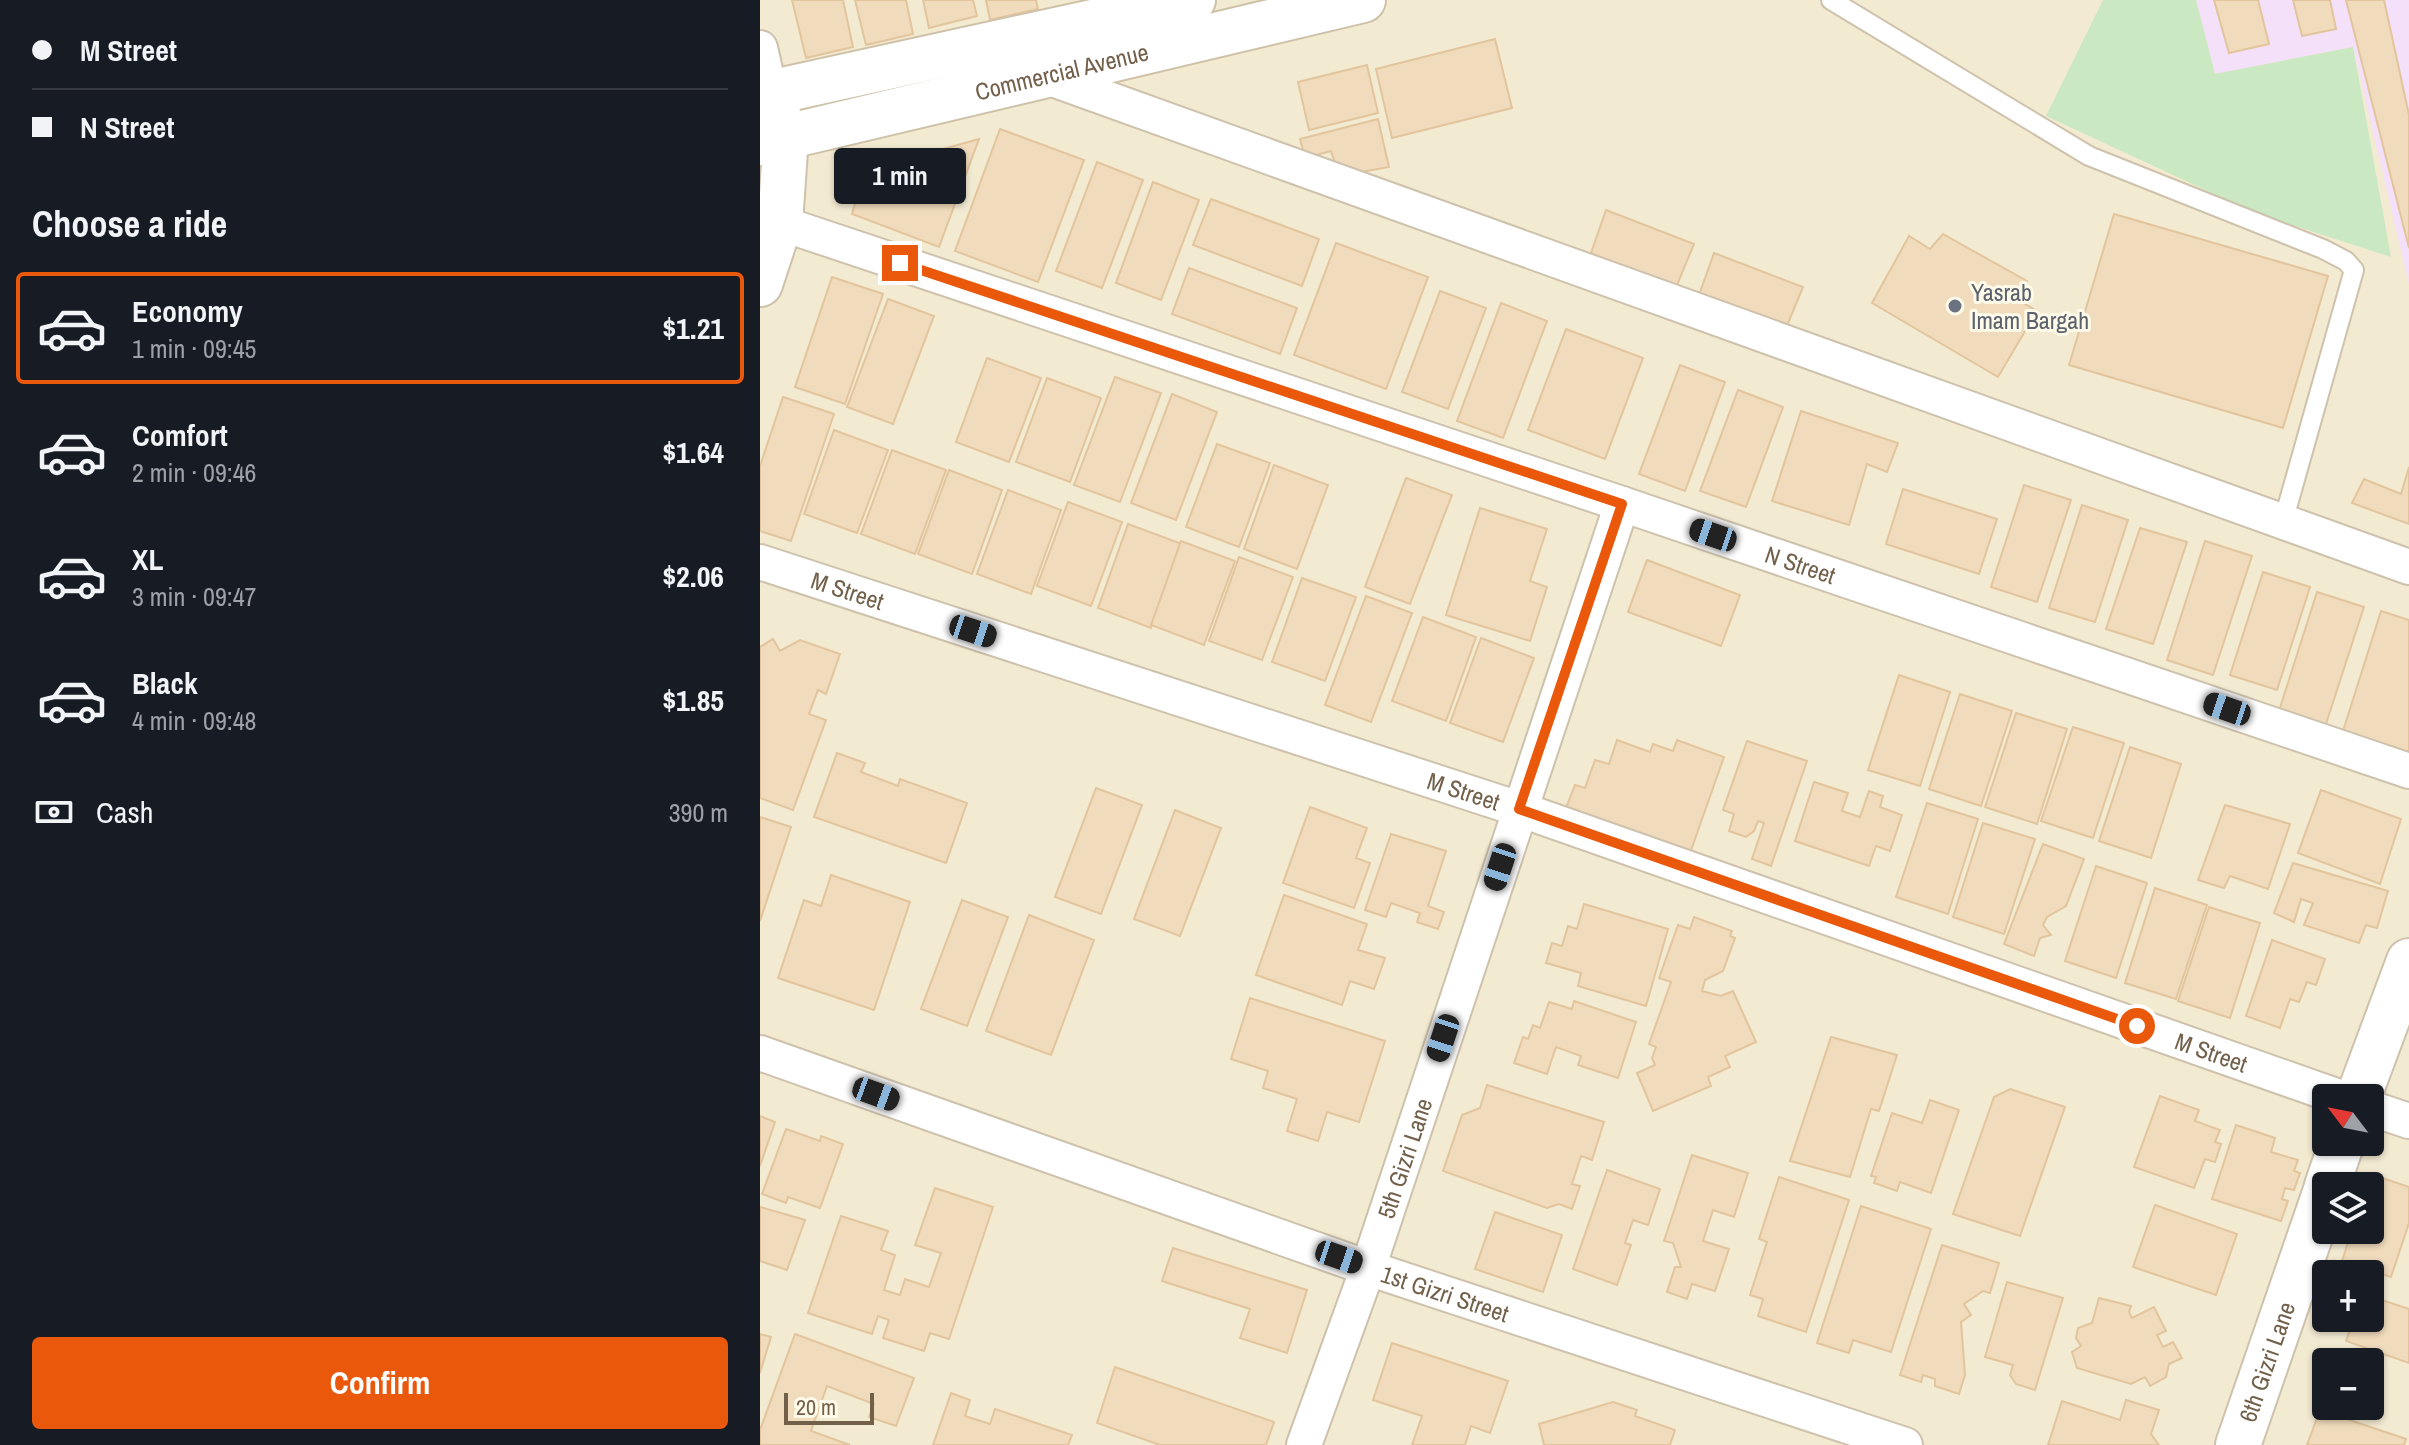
<!DOCTYPE html>
<meta charset="utf-8">
<style>
:root{--surface:#171b24;--page:#20242c;--text:#f1f3f6;--muted:#9ea1a6;--line:#363941;--accent:#ea580c}
body{margin:0;font-family:"Archivo Narrow",sans-serif;background:var(--page);color:var(--text);height:100vh;display:flex;flex-direction:column;font-size:30px;white-space:nowrap}
*{box-sizing:border-box;margin:0}
p{font-size:26px;color:var(--muted)}
.icon{flex:none;width:44px;height:44px;fill:none;stroke:currentColor;stroke-width:2;stroke-linecap:round;stroke-linejoin:round}
.map{position:relative;flex:1;overflow:hidden}
.sheet{display:flex;flex-direction:column;background:var(--surface);width:760px}
.sheet>*{flex:none}
.hud{display:grid;align-content:center;height:176px;padding:0 32px;background:var(--surface)}
.needle{width:52px;rotate:302deg}
.tools{position:absolute;left:1552px;top:1084px;display:grid;gap:16px}
.tools a{display:grid;place-items:center;width:72px;height:72px;border-radius:8px;background:var(--surface);box-shadow:0 2px 6px #0004;font-size:40px}
.scale{position:absolute;left:24px;bottom:20px;width:90px;box-sizing:border-box;padding-left:8px;border:4px solid #73604a;border-top:0;font-size:22px;line-height:28px;white-space:nowrap;color:#73604a;-webkit-text-stroke:6px #fefae9;paint-order:stroke}
.end{position:absolute;width:36px;height:36px;margin:-18px;border:10px solid #ea580c;background:#fff;box-shadow:0 0 0 4px #fff}
.from{border-radius:50%}
.bubble{position:absolute;height:56px;border-radius:8px;background:var(--surface);box-shadow:0 2px 6px #0004;font-size:26px;font-weight:700;line-height:56px;text-align:center}
.car{position:absolute;width:24px;height:48px;margin:-24px -12px;border-radius:10px;box-shadow:0 0 6px 2px #0007;background:linear-gradient(#222 24%,#8ab4d8 0 40%,#222 0 76%,#8ab4d8 0 86%,#222 0)}
.hud b{display:flex;align-items:center;gap:28px;height:76px;font-size:30px}
.hud b+b{border-top:2px solid var(--line)}
.hud i{width:20px;height:20px;background:var(--text)}
ul{padding:0;list-style:none}
li{display:flex;align-items:center;gap:24px;height:112px;margin:0 16px 12px;padding:0 16px;border:4px solid transparent;border-radius:8px}
li div{flex:1}
li b{display:block;font-size:30px}
li em{font-style:normal;font-weight:700}
li.on{border-color:var(--accent)}
li>.icon{width:72px;height:72px;stroke-width:1.5}
h2{padding:0 32px;font-size:36px;line-height:96px}
.pay{display:flex;align-items:center;gap:20px;height:88px;padding:0 32px;font-size:30px}
.pay p{margin-inline-start:auto}
.primary-button{display:flex;gap:16px;margin-top:auto;padding:16px 32px}
.primary-button a{flex:1;height:92px;border-radius:8px;background:var(--accent);color:#fff;font-size:32px;font-weight:700;line-height:92px;text-align:center}
main{display:flex;flex:1;min-height:0}
.map>svg:first-child{display:block}
</style>
<main>
<section class="sheet">
<div class="hud">
<b><i class="from"></i>M Street</b>
<b><i></i>N Street</b>
</div>
<h2>Choose a ride</h2>
<ul>
<li class="on"><svg class="icon" aria-label="car" viewBox="0 0 24 24"><path d="M5 17H2v-5l4-1 3-4h7l3 4 3 1v5h-3M9 17h6M6 11h13"/><circle cx="7" cy="17" r="2"/><circle cx="17" cy="17" r="2"/></svg><div><b>Economy</b><p>1 min · 09:45</p></div><em>$1.21</em></li>
<li><svg class="icon" aria-label="car" viewBox="0 0 24 24"><path d="M5 17H2v-5l4-1 3-4h7l3 4 3 1v5h-3M9 17h6M6 11h13"/><circle cx="7" cy="17" r="2"/><circle cx="17" cy="17" r="2"/></svg><div><b>Comfort</b><p>2 min · 09:46</p></div><em>$1.64</em></li>
<li><svg class="icon" aria-label="car" viewBox="0 0 24 24"><path d="M5 17H2v-5l4-1 3-4h7l3 4 3 1v5h-3M9 17h6M6 11h13"/><circle cx="7" cy="17" r="2"/><circle cx="17" cy="17" r="2"/></svg><div><b>XL</b><p>3 min · 09:47</p></div><em>$2.06</em></li>
<li><svg class="icon" aria-label="car" viewBox="0 0 24 24"><path d="M5 17H2v-5l4-1 3-4h7l3 4 3 1v5h-3M9 17h6M6 11h13"/><circle cx="7" cy="17" r="2"/><circle cx="17" cy="17" r="2"/></svg><div><b>Black</b><p>4 min · 09:48</p></div><em>$1.85</em></li>
</ul>
<div class="pay"><svg class="icon" aria-label="cash" viewBox="0 0 24 24"><path d="M3 7h18v10H3z"/><circle cx="12" cy="12" r="2"/></svg>Cash<p>390 m</p></div>
<div class="primary-button"><a>Confirm</a></div>
</section>
<div class="map">
<svg width="1649" height="1445" viewBox="0 0 1649 1445">
<rect width="100%" height="100%" fill="#fbf7e3"/>
<path fill="#f3ead2" fill-rule="evenodd" d="M0,0H1649V1445H0ZM1566,1098H1610V1142H1566ZM1566,1186H1610V1230H1566ZM1566,1274H1610V1318H1566ZM1566,1362H1610V1406H1566Z"/>
<path fill="#f4e0f8" d="M1436,0H1649V285L1593,47L1455,74Z"/>
<path fill="#cae8c2" d="M1343,0H1436L1455,74L1593,47L1631,257L1495,213L1286,116Z"/>
<g fill="#f0dbbc" stroke="#e2c59d" stroke-width="2">
<path d="M32,0H83L93,47L46,58Z"/>
<path d="M95,0H146L153,34L106,45Z"/>
<path d="M163,0H213L217,16L169,28Z"/>
<path d="M226,0H276L278,9L230,20Z"/>
<path d="M1454,0H1498L1509,44L1469,53Z"/>
<path d="M1533,0H1570L1576,29L1542,36Z"/>
<path d="M1586,0H1624L1649,115V248Z"/>
<path d="M735,39L752,108L632,138L616,69Z"/>
<path d="M607,65L618,113L549,130L538,82Z"/>
<path d="M618,119L629,167L579,176L571,151L545,158L540,139Z"/>
<path d="M240,129L324,160L278,282L195,251Z"/>
<path d="M219,139L179,247L92,214L104,171Z"/>
<path d="M337,162L383,180L342,288L296,271Z"/>
<path d="M393,182L439,200L401,300L356,283Z"/>
<path d="M451,199L559,239L542,286L433,245Z"/>
<path d="M846,210L934,244L915,290L831,253Z"/>
<path d="M1354,214L1568,276L1523,428L1309,365Z"/>
<path d="M1183,234L1267,281L1255,298L1277,311L1238,377L1112,303L1149,236L1170,249Z"/>
<path d="M576,243L668,277L626,389L534,355Z"/>
<path d="M954,253L1043,287L1024,333L939,295Z"/>
<path d="M429,268L537,308L520,354L412,314Z"/>
<path d="M72,277L123,294L85,404L35,387Z"/>
<path d="M680,291L726,308L688,409L642,392Z"/>
<path d="M128,299L174,316L133,424L87,407Z"/>
<path d="M741,303L787,321L743,438L697,421Z"/>
<path d="M806,329L883,358L845,459L768,430Z"/>
<path d="M227,358L281,378L249,462L196,442Z"/>
<path d="M920,365L965,382L925,491L879,474Z"/>
<path d="M355,377L401,393L360,502L314,485Z"/>
<path d="M287,378L341,398L310,482L256,462Z"/>
<path d="M978,390L1023,407L986,507L940,491Z"/>
<path d="M412,394L457,412L416,520L371,503Z"/>
<path d="M23,397L74,414L31,541L0,531V466Z"/>
<path d="M1041,411L1138,443L1127,472L1107,464L1089,525L1012,501Z"/>
<path d="M74,430L128,450L97,533L44,514Z"/>
<path d="M457,444L510,463L479,547L426,527Z"/>
<path d="M132,450L186,470L155,554L101,534Z"/>
<path d="M514,465L568,485L537,569L484,549Z"/>
<path d="M1649,467V524L1592,503L1604,479L1641,494Z"/>
<path d="M189,470L242,490L212,574L158,554Z"/>
<path d="M646,478L692,495L650,604L605,587Z"/>
<path d="M1264,485L1311,500L1277,602L1231,587Z"/>
<path d="M1143,489L1237,519L1219,574L1126,544Z"/>
<path d="M248,490L301,510L271,594L217,574Z"/>
<path d="M308,502L362,522L331,606L277,586Z"/>
<path d="M1322,505L1368,520L1335,622L1289,608Z"/>
<path d="M720,508L787,529L770,581L787,587L770,641L686,615Z"/>
<path d="M368,524L422,544L391,628L338,608Z"/>
<path d="M1380,528L1427,542L1393,644L1346,629Z"/>
<path d="M421,541L475,561L444,645L391,625Z"/>
<path d="M1445,541L1492,556L1453,675L1407,660Z"/>
<path d="M479,557L533,577L502,660L449,641Z"/>
<path d="M887,560L980,595L961,646L868,612Z"/>
<path d="M1503,572L1550,587L1517,690L1470,675Z"/>
<path d="M542,578L596,597L565,681L512,662Z"/>
<path d="M1557,592L1604,607L1565,727L1519,711Z"/>
<path d="M606,596L652,613L611,722L565,705Z"/>
<path d="M1621,611L1649,620V752L1583,731Z"/>
<path d="M663,617L716,637L686,721L632,701Z"/>
<path d="M721,638L774,658L743,742L690,723Z"/>
<path d="M13,639L20,651L40,640L80,654L66,694L58,690L49,714L66,720L33,810L0,798V647Z"/>
<path d="M1139,675L1190,692L1160,786L1108,770Z"/>
<path d="M1200,694L1252,711L1221,806L1169,789Z"/>
<path d="M1256,713L1307,729L1277,824L1225,807Z"/>
<path d="M1313,727L1364,743L1333,838L1281,821Z"/>
<path d="M857,740L890,752L893,744L913,751L917,740L964,757L930,853L806,808L815,785L825,788L835,760L849,764Z"/>
<path d="M987,741L1047,761L1011,866L992,859L1004,823L998,821L994,831L986,837L969,831L974,814L963,810Z"/>
<path d="M1370,747L1421,764L1391,858L1339,841Z"/>
<path d="M77,753L105,763L101,772L138,786L140,779L207,803L186,863L54,817Z"/>
<path d="M1054,782L1088,793L1082,811L1100,817L1109,791L1123,796L1120,807L1142,815L1130,851L1116,846L1109,866L1035,841Z"/>
<path d="M336,788L382,805L341,914L295,897Z"/>
<path d="M1561,790L1641,819L1620,884L1538,853Z"/>
<path d="M1167,803L1218,819L1188,914L1136,897Z"/>
<path d="M1465,805L1530,824L1508,889L1470,876L1464,888L1438,880Z"/>
<path d="M550,807L607,828L596,858L610,863L594,908L523,883Z"/>
<path d="M415,810L461,828L420,936L374,919Z"/>
<path d="M0,817L31,827L0,921Z"/>
<path d="M1223,823L1275,839L1244,934L1193,917Z"/>
<path d="M631,834L686,851L668,906L684,912L678,929L657,922L660,913L631,903L626,917L605,910Z"/>
<path d="M1283,844L1324,859L1306,906L1287,917L1283,925L1291,935L1280,938L1274,956L1244,944Z"/>
<path d="M1533,863L1628,891L1617,928L1606,925L1599,943L1544,925L1553,903L1541,899L1534,922L1514,913Z"/>
<path d="M1336,866L1387,883L1356,978L1305,961Z"/>
<path d="M71,875L150,902L114,1010L18,978L44,900L61,906Z"/>
<path d="M1395,888L1447,905L1416,999L1365,983Z"/>
<path d="M524,895L607,924L598,950L625,958L614,989L590,981L582,1005L496,975Z"/>
<path d="M202,900L248,917L207,1026L161,1009Z"/>
<path d="M824,904L908,929L886,1006L818,986L821,973L786,963L792,943L802,946L808,926L817,929Z"/>
<path d="M1449,907L1500,923L1470,1018L1418,1001Z"/>
<path d="M269,915L334,940L291,1055L226,1031Z"/>
<path d="M934,917L972,931L970,936L975,938L963,971L945,980L942,991L961,996L973,991L996,1042L965,1056L970,1067L948,1077L951,1086L893,1111L877,1073L895,1065L892,1058L896,1047L889,1044L911,982L899,978L918,925L930,929Z"/>
<path d="M1512,940L1565,959L1556,985L1547,982L1539,1002L1530,999L1520,1028L1486,1016Z"/>
<path d="M490,998L625,1041L599,1122L567,1112L558,1141L527,1131L537,1099L503,1088L508,1071L471,1059Z"/>
<path d="M814,1001L876,1022L858,1078L818,1065L821,1056L796,1047L787,1074L754,1063L763,1037L768,1039L773,1025L780,1028L789,1002L812,1009Z"/>
<path d="M1071,1037L1137,1055L1119,1111L1111,1109L1090,1177L1030,1161Z"/>
<path d="M727,1085L844,1122L832,1160L821,1156L812,1184L820,1186L812,1209L799,1204L787,1208L683,1171L702,1115L720,1108Z"/>
<path d="M1250,1089L1305,1107L1260,1236L1193,1214L1234,1097Z"/>
<path d="M1400,1096L1439,1110L1435,1121L1460,1130L1455,1142L1461,1144L1455,1162L1445,1159L1434,1188L1374,1167Z"/>
<path d="M1170,1100L1199,1110L1171,1193L1140,1182L1137,1191L1114,1183L1116,1177L1111,1176L1132,1113L1162,1123Z"/>
<path d="M0,1116L15,1122L0,1166Z"/>
<path d="M1476,1125L1515,1138L1511,1152L1538,1160L1534,1171L1540,1173L1534,1190L1525,1188L1522,1199L1528,1201L1521,1221L1452,1199Z"/>
<path d="M26,1129L60,1141L61,1136L83,1144L60,1208L28,1197L26,1203L2,1194Z"/>
<path d="M932,1155L988,1173L974,1217L953,1210L943,1241L969,1249L955,1291L932,1284L927,1299L907,1292L915,1267H921L913,1243L904,1241Z"/>
<path d="M847,1170L900,1189L888,1225L873,1220L865,1243L871,1245L857,1285L813,1269Z"/>
<path d="M1611,1174L1649,1187V1223L1631,1277L1582,1261L1592,1230H1610V1186H1607Z"/>
<path d="M1019,1177L1089,1200L1046,1332L998,1316L1003,1299L990,1295L1007,1242L999,1239Z"/>
<path d="M175,1188L233,1207L189,1339L170,1333L164,1351L123,1338L129,1320L118,1316L112,1334L48,1313L81,1216L128,1231L121,1250L135,1255L124,1290L140,1295L145,1279L169,1287L181,1253L155,1245Z"/>
<path d="M1395,1205L1477,1234L1456,1295L1373,1267Z"/>
<path d="M1101,1206L1171,1229L1131,1352L1093,1340L1089,1353L1057,1343Z"/>
<path d="M0,1207L45,1220L27,1270L0,1261Z"/>
<path d="M735,1212L802,1235L783,1292L715,1269Z"/>
<path d="M1182,1245L1239,1263L1230,1293L1223,1291L1204,1304L1211,1315L1201,1322L1205,1375L1199,1394L1175,1386V1379L1163,1375L1161,1382L1140,1375Z"/>
<path d="M413,1248L547,1290L527,1353L480,1338L490,1309L402,1281Z"/>
<path d="M1247,1282L1303,1298L1275,1390L1256,1384L1250,1375L1253,1365L1225,1357Z"/>
<path d="M1610,1296L1649,1309V1363L1586,1341L1594,1318H1610Z"/>
<path d="M1339,1298L1371,1306L1369,1312L1372,1318L1394,1307L1406,1331L1397,1335L1403,1347L1413,1342L1422,1358L1409,1364L1406,1377L1390,1386L1385,1377L1371,1384L1317,1368L1312,1352L1321,1346L1316,1338L1318,1328L1332,1323Z"/>
<path d="M0,1334L11,1337L0,1373Z"/>
<path d="M35,1334L154,1378L136,1426L109,1417L114,1404L67,1386L51,1431L90,1445H0V1430Z"/>
<path d="M632,1343L748,1381L730,1433L711,1426L705,1445H652L662,1416L613,1400Z"/>
<path d="M355,1367L514,1422L506,1445H400L337,1423Z"/>
<path d="M191,1393L210,1400L205,1416L230,1424L235,1409L312,1435L308,1445H173Z"/>
<path d="M1366,1400L1399,1410L1391,1434L1399,1445H1288L1302,1401L1360,1420Z"/>
<path d="M853,1402L877,1410L875,1416L915,1430L910,1445H784L779,1424Z"/>
<path d="M1560,1410L1646,1439L1644,1445H1547Z"/>
</g>
<g fill="none" stroke-linecap="round" stroke-linejoin="round">
<g stroke="#cec2ad" stroke-width="22">
<path id="service" d="M1071,0L1329,156L1563,249L1586,261L1594,270L1523,522"/>
</g>
<g stroke="#cec2ad" stroke-width="38">
<g id="minor">
<path d="M0,48L10,92"/>
<path d="M276,73L1649,567"/>
<path id="s1" d="M20,223L862,504L1649,771"/>
<path id="s2" d="M0,562L759,809L1582,1098"/>
<path id="s3" d="M0,1053L608,1268L1145,1445"/>
<path d="M1610,1108L1649,1121"/>
<path id="s4" d="M544,1445L608,1268L862,504"/>
</g>
</g>
<g stroke="#cec2ad" stroke-width="48">
<g id="tertiary">
<path d="M0,284L20,223L26,136L14,104"/>
<path d="M1598,1098L1649,961"/>
<path d="M1567,1186L1582,1142"/>
<path id="s5" d="M1478,1445L1566,1190"/>
</g>
</g>
<g stroke="#cfc1a8" stroke-width="48">
<g id="secondary">
<path d="M0,95L433,0"/>
<path id="s6" d="M0,143L603,0"/>
</g>
</g>
<use href="#service" stroke="#fff" stroke-width="18"/>
<use href="#minor" stroke="#fff" stroke-width="34"/>
<use href="#tertiary" stroke="#fff" stroke-width="44"/>
<use href="#secondary" stroke="#fff" stroke-width="44"/>
</g>
<g fill="none" stroke-linecap="round" stroke-linejoin="round">
<path stroke="#ea580c" stroke-width="10" d="M140,263L862,504L759,809L1377,1026"/>
</g>
<circle fill="#6b7280" stroke="#fefae9" stroke-width="3" cx="1195" cy="306" r="8"/>
<g text-anchor="middle" dominant-baseline="central" stroke-width="6" stroke-linejoin="round" paint-order="stroke">
<g font-size="24" fill="#73604a" stroke="#fefae9">
<text stroke="none"><textPath href="#s6" startOffset="310">Commercial Avenue</textPath></text>
<text stroke="none"><textPath href="#s1" startOffset="1076">N Street</textPath></text>
<text stroke="none"><textPath href="#s2" startOffset="92">M Street</textPath></text>
<text stroke="none"><textPath href="#s2" startOffset="740">M Street</textPath></text>
<text stroke="none"><textPath href="#s2" startOffset="1532">M Street</textPath></text>
<text stroke="none"><textPath href="#s4" startOffset="304">5th Gizri Lane</textPath></text>
<text stroke="none"><textPath href="#s3" startOffset="726">1st Gizri Street</textPath></text>
<text stroke="none"><textPath href="#s5" startOffset="88">6th Gizri Lane</textPath></text>
</g>
<g font-size="24" fill="#5b616d" stroke="#fefae9" text-anchor="start">
<text x="1211" y="292">Yasrab<tspan x="1211" dy="28">Imam Bargah</tspan></text>
</g>
</g>
</svg>
<div class="tools">
<a><svg class="needle" viewBox="-14 -14 28 28"><path d="M0-13l5 13h-10z" fill="#e53935"/><path d="M0 13l5-13h-10z" fill="#9ea1a6"/></svg></a>
<a><svg class="icon" aria-label="layers" viewBox="0 0 24 24"><path d="M12 4l9 5-9 5-9-5zM3 14l9 5 9-5"/></svg></a>
<a>+</a>
<a>−</a>
</div>
<div class="scale">20 m</div>
<i class="end from" style="left:1377px;top:1026px"></i>
<i class="end" style="left:140px;top:263px"></i>
<div class="bubble" style="left:74px;top:148px;width:132px">1 min</div>
<i class="car" style="left:953px;top:535px;rotate:289deg"></i>
<i class="car" style="left:213px;top:631px;rotate:108deg"></i>
<i class="car" style="left:1467px;top:709px;rotate:289deg"></i>
<i class="car" style="left:740px;top:867px;rotate:198deg"></i>
<i class="car" style="left:683px;top:1038px;rotate:198deg"></i>
<i class="car" style="left:116px;top:1094px;rotate:110deg"></i>
<i class="car" style="left:579px;top:1257px;rotate:109deg"></i>
</div>
</main>
